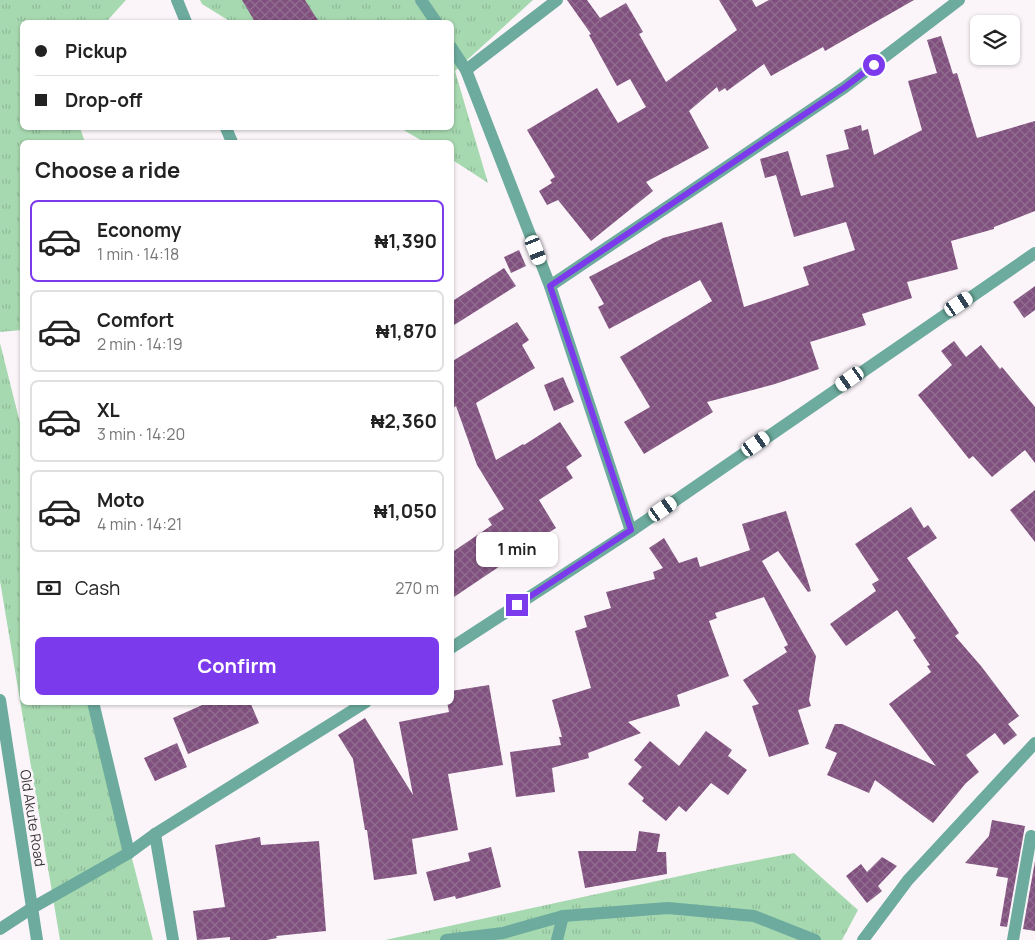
<!DOCTYPE html>
<meta charset="utf-8">
<style>
:root{--surface:#fff;--page:#f2f2f2;--text:#222;--muted:#767676;--line:#e0e0e0;--accent:#7c3aed}
body{margin:0;font-family:Manrope,sans-serif;background:var(--page);color:var(--text);height:100vh;display:flex;flex-direction:column;font-size:19px;white-space:nowrap}
*{box-sizing:border-box;margin:0}
p{font-size:16px;color:var(--muted)}
.icon{flex:none;width:28px;height:28px;fill:none;stroke:currentColor;stroke-width:2;stroke-linecap:round;stroke-linejoin:round}
.map{position:relative;flex:1;overflow:hidden}
.side{position:absolute;left:20px;top:140px;width:434px;height:565px;display:flex;flex-direction:column;background:var(--surface);border-radius:8px;box-shadow:0 1px 4px #0004}
.side>*{flex:none}
.hud{position:absolute;left:20px;top:20px;width:434px;height:110px;border-radius:8px;box-shadow:0 1px 4px #0004;display:grid;align-content:center;height:110px;padding:0 15px;background:var(--surface)}
.fabs{position:absolute;left:970px;top:15px;display:grid;gap:10px}
.fabs a{display:grid;place-items:center;width:50px;height:50px;border-radius:8px;background:var(--surface);box-shadow:0 1px 4px #0004;font-size:25px}
.end{position:absolute;width:22px;height:22px;margin:-11px;border:6px solid #7c3aed;background:#fff;box-shadow:0 0 0 2px #fff}
.from{border-radius:50%}
.bubble{position:absolute;height:35px;border-radius:8px;background:var(--surface);box-shadow:0 1px 4px #0004;font-size:16px;font-weight:700;line-height:35px;text-align:center}
.car{position:absolute;width:15px;height:30px;margin:-15px -8px;border-radius:6px;box-shadow:0 0 4px 1px #0007;background:linear-gradient(#fff 24%,#345 0 40%,#fff 0 76%,#345 0 86%,#fff 0)}
.hud b{display:flex;align-items:center;gap:18px;height:48px;font-size:19px}
.hud b+b{border-top:1px solid var(--line)}
.hud i{width:12px;height:12px;background:var(--text)}
ul{padding:0;list-style:none}
li{display:flex;align-items:center;gap:15px;height:82px;margin:0 10px 8px;padding:0 5px;border:2px solid var(--line);border-radius:8px}
li div{flex:1}
li b{display:block;font-size:19px}
li em{font-style:normal;font-weight:700}
li.current{border-color:var(--accent)}
li>.icon{width:45px;height:45px;stroke-width:1.5}
h2{padding:0 15px;font-size:22px;line-height:60px}
.pay{display:flex;align-items:center;gap:12px;height:55px;padding:0 15px;font-size:19px}
.pay p{margin-inline-start:auto}
.primary-button{display:flex;gap:10px;margin-top:auto;padding:10px 15px}
.primary-button a{flex:1;height:58px;border-radius:8px;background:var(--accent);color:#fff;font-size:20px;font-weight:700;line-height:58px;text-align:center}
.map>svg:first-child{display:block}
</style>
<div class="map">
<svg width="1035" height="940" viewBox="0 0 1035 940">
<defs>
<pattern id="grass-tufts" width="24" height="20" patternUnits="userSpaceOnUse" patternTransform="scale(1.25)"><rect width="24" height="20" fill="#a7d9b0"/><path d="M3 7l-1-3M5 7V3M7 7l1-3M15 17l-1-3M17 17v-4M19 17l1-3" fill="none" stroke="#90bb98"/></pattern>
<pattern id="building-cross-hatch" width="8" height="8" patternUnits="userSpaceOnUse" patternTransform="scale(1.25)"><rect width="8" height="8" fill="#80507e"/><path d="M0 0l8 8M0 8l8-8" fill="none" stroke="#916d8f"/></pattern>
</defs>
<rect width="100%" height="100%" fill="#fbf5fa"/>
<g fill="url(#grass-tufts)">
<path d="M0,0H126L106,22H22V128H80L85,142H22V330L0,332Z"/>
<path d="M200,0H533L455,71L488,183L451,159V142H424L400,128H451V22H231L202,4Z"/>
<path d="M0,343L22,431V702L92,703L153,940H60L0,581Z"/>
<path d="M794,853L858,910L842,940H385L726,866Z"/>
</g>
<g fill="url(#building-cross-hatch)">
<path d="M242,0H305L319,22H255Z"/>
<path d="M567,0H587L600,18L626,3L643,32L639,34L666,82L737,30L719,0H752L756,7L769,0H914L825,51L823,47L771,76L764,64L727,91L725,88L719,92L717,87L689,111L709,148L646,182L653,191L591,241L558,200L547,205L539,191L552,183L550,180L555,177L527,130L597,88L618,123L646,107L630,79L617,86L589,35L591,34Z"/>
<path d="M941,36L953,74L957,73L977,138L1035,121V211L994,227V229L951,241L958,269L907,282L912,298L862,314L866,325L810,342L819,369L775,384L707,402L713,412L644,454L624,422L650,407L620,357L712,301L700,280L609,329L598,307L604,304L589,277L663,238L722,222L744,307L809,285L803,267L855,250L846,222L794,237L776,175L765,178L760,159L788,151L801,196L834,187L826,155L849,149L844,130L861,125L862,131L868,129L874,155L922,130L908,81L937,73L927,40Z"/>
<path d="M519,250L526,266L511,273L504,257Z"/>
<path d="M504,268L516,286L451,327V302Z"/>
<path d="M1035,286V310L1024,318L1013,302Z"/>
<path d="M517,322L529,340L522,345L535,368L476,403L496,460L523,444L524,445L560,422L582,456L566,467L573,478L539,500L556,528L505,560L506,562L451,599V553L492,525L488,519L504,509L477,465L456,406L451,409V362Z"/>
<path d="M954,341L966,357L981,345L1000,369L1002,367L1035,407V463L1025,450L992,477L973,456L969,459L918,395L952,365L941,351Z"/>
<path d="M563,377L574,402L554,411L544,385Z"/>
<path d="M1035,490V542L1010,510Z"/>
<path d="M911,507L924,528L928,525L937,538L907,558L959,633L955,636L981,666L1019,716L1008,724L1017,735L1004,745L995,733L966,755L979,772L966,783L933,823L875,780L869,793L827,775L837,753L825,748L835,724H842L936,766L889,704L931,672L927,666L930,665L913,640L916,638L897,610L846,646L830,624L876,591L872,584L879,580L855,544Z"/>
<path d="M786,511L811,591L808,592L778,551L762,561L816,656L809,700L811,706L798,710L809,744L769,757L752,706L759,704L743,680L787,652L784,647L788,645L764,597L715,613L717,618L709,621L729,676L677,695L680,706L628,722L641,733L588,753L589,758L552,768L555,792L516,797L510,752L561,745L559,737H562L552,700L591,688L575,631L587,627L584,616L611,608L606,592L655,579L653,572L663,568L649,548L664,538L679,563L697,557L700,567L750,550L742,524Z"/>
<path d="M489,685L503,765L448,774L458,830L412,839L417,874L374,880L367,830H365L353,759L338,735L365,718L413,795L399,722L449,712L447,702H451V691Z"/>
<path d="M209,702H250L259,723L188,754L173,718Z"/>
<path d="M706,731L732,750L728,756L747,770L728,795L711,783L686,812L679,806L666,821L642,801L644,798L628,784L642,767L634,760L650,741L679,766Z"/>
<path d="M177,743L187,767L155,781L144,758Z"/>
<path d="M992,820L1025,826L1007,927L1000,926L1008,878L996,876L998,868L965,863L989,836Z"/>
<path d="M639,831L660,834L657,852H666L667,874L585,888L578,851H636Z"/>
<path d="M260,837L261,845L319,841L326,931L276,936L277,938L267,940H230V937L197,940L193,911L225,907L215,845Z"/>
<path d="M491,847L501,887L456,899L455,896L434,901L426,872L470,861L468,853Z"/>
<path d="M882,857L897,866L878,886L882,891L867,903L846,876L861,864L867,872Z"/>
<path d="M1035,861V931L1023,929Z"/>
</g>
<g fill="none" stroke-linecap="round" stroke-linejoin="round">
<g stroke="#6cab9d" stroke-width="12">
<path d="M177,0L186,22"/>
<path d="M421,0L436,22"/>
<path d="M451,47L466,70L550,286L631,531"/>
<path d="M466,70L557,0"/>
<path d="M226,128L232,142"/>
<path d="M550,286L845,87L959,0"/>
<path d="M451,648L631,531L1035,253"/>
<path d="M0,700L37,940"/>
<path d="M93,702L129,853"/>
<path d="M155,834L173,940"/>
<path d="M0,929L32,908L129,853L155,834L366,702"/>
<path d="M446,940L503,933L563,916L668,908L754,916L815,940"/>
<path d="M557,940L563,916"/>
<path d="M863,940L908,880L1035,743"/>
<path d="M1013,940L1031,836"/>
</g>
</g>
<g fill="none" stroke-linecap="round" stroke-linejoin="round">
<path stroke="#7c3aed" stroke-width="6" d="M517,605L631,530L550,286L845,87L874,65"/>
</g>
<g text-anchor="middle" dominant-baseline="central" stroke-width="5" stroke-linejoin="round" paint-order="stroke">
<g font-size="14" fill="#383638" stroke="#fbf5fa">
<text transform="translate(33 818) rotate(81)">Old Akute Road</text>
</g>
</g>
</svg>
<div class="fabs">
<a><svg class="icon" aria-label="layers" viewBox="0 0 24 24"><path d="M12 4l9 5-9 5-9-5zM3 14l9 5 9-5"/></svg></a>
</div>
<i class="end from" style="left:874px;top:65px"></i>
<i class="end" style="left:517px;top:605px"></i>
<div class="bubble" style="left:476px;top:532px;width:82px">1 min</div>
<i class="car" style="left:536px;top:250px;rotate:159deg"></i>
<i class="car" style="left:959px;top:304px;rotate:56deg"></i>
<i class="car" style="left:850px;top:379px;rotate:235deg"></i>
<i class="car" style="left:756px;top:444px;rotate:55deg"></i>
<i class="car" style="left:663px;top:509px;rotate:55deg"></i>
<div class="hud">
<b><i class="from"></i>Pickup</b>
<b><i></i>Drop-off</b>
</div>
<section class="side">
<h2>Choose a ride</h2>
<ul>
<li class="current"><svg class="icon" aria-label="car" viewBox="0 0 24 24"><path d="M5 17H2v-5l4-1 3-4h7l3 4 3 1v5h-3M9 17h6M6 11h13"/><circle cx="7" cy="17" r="2"/><circle cx="17" cy="17" r="2"/></svg><div><b>Economy</b><p>1 min · 14:18</p></div><em>₦1,390</em></li>
<li><svg class="icon" aria-label="car" viewBox="0 0 24 24"><path d="M5 17H2v-5l4-1 3-4h7l3 4 3 1v5h-3M9 17h6M6 11h13"/><circle cx="7" cy="17" r="2"/><circle cx="17" cy="17" r="2"/></svg><div><b>Comfort</b><p>2 min · 14:19</p></div><em>₦1,870</em></li>
<li><svg class="icon" aria-label="car" viewBox="0 0 24 24"><path d="M5 17H2v-5l4-1 3-4h7l3 4 3 1v5h-3M9 17h6M6 11h13"/><circle cx="7" cy="17" r="2"/><circle cx="17" cy="17" r="2"/></svg><div><b>XL</b><p>3 min · 14:20</p></div><em>₦2,360</em></li>
<li><svg class="icon" aria-label="car" viewBox="0 0 24 24"><path d="M5 17H2v-5l4-1 3-4h7l3 4 3 1v5h-3M9 17h6M6 11h13"/><circle cx="7" cy="17" r="2"/><circle cx="17" cy="17" r="2"/></svg><div><b>Moto</b><p>4 min · 14:21</p></div><em>₦1,050</em></li>
</ul>
<div class="pay"><svg class="icon" aria-label="cash" viewBox="0 0 24 24"><path d="M3 7h18v10H3z"/><circle cx="12" cy="12" r="2"/></svg>Cash<p>270 m</p></div>
<div class="primary-button"><a>Confirm</a></div>
</section>
</div>
